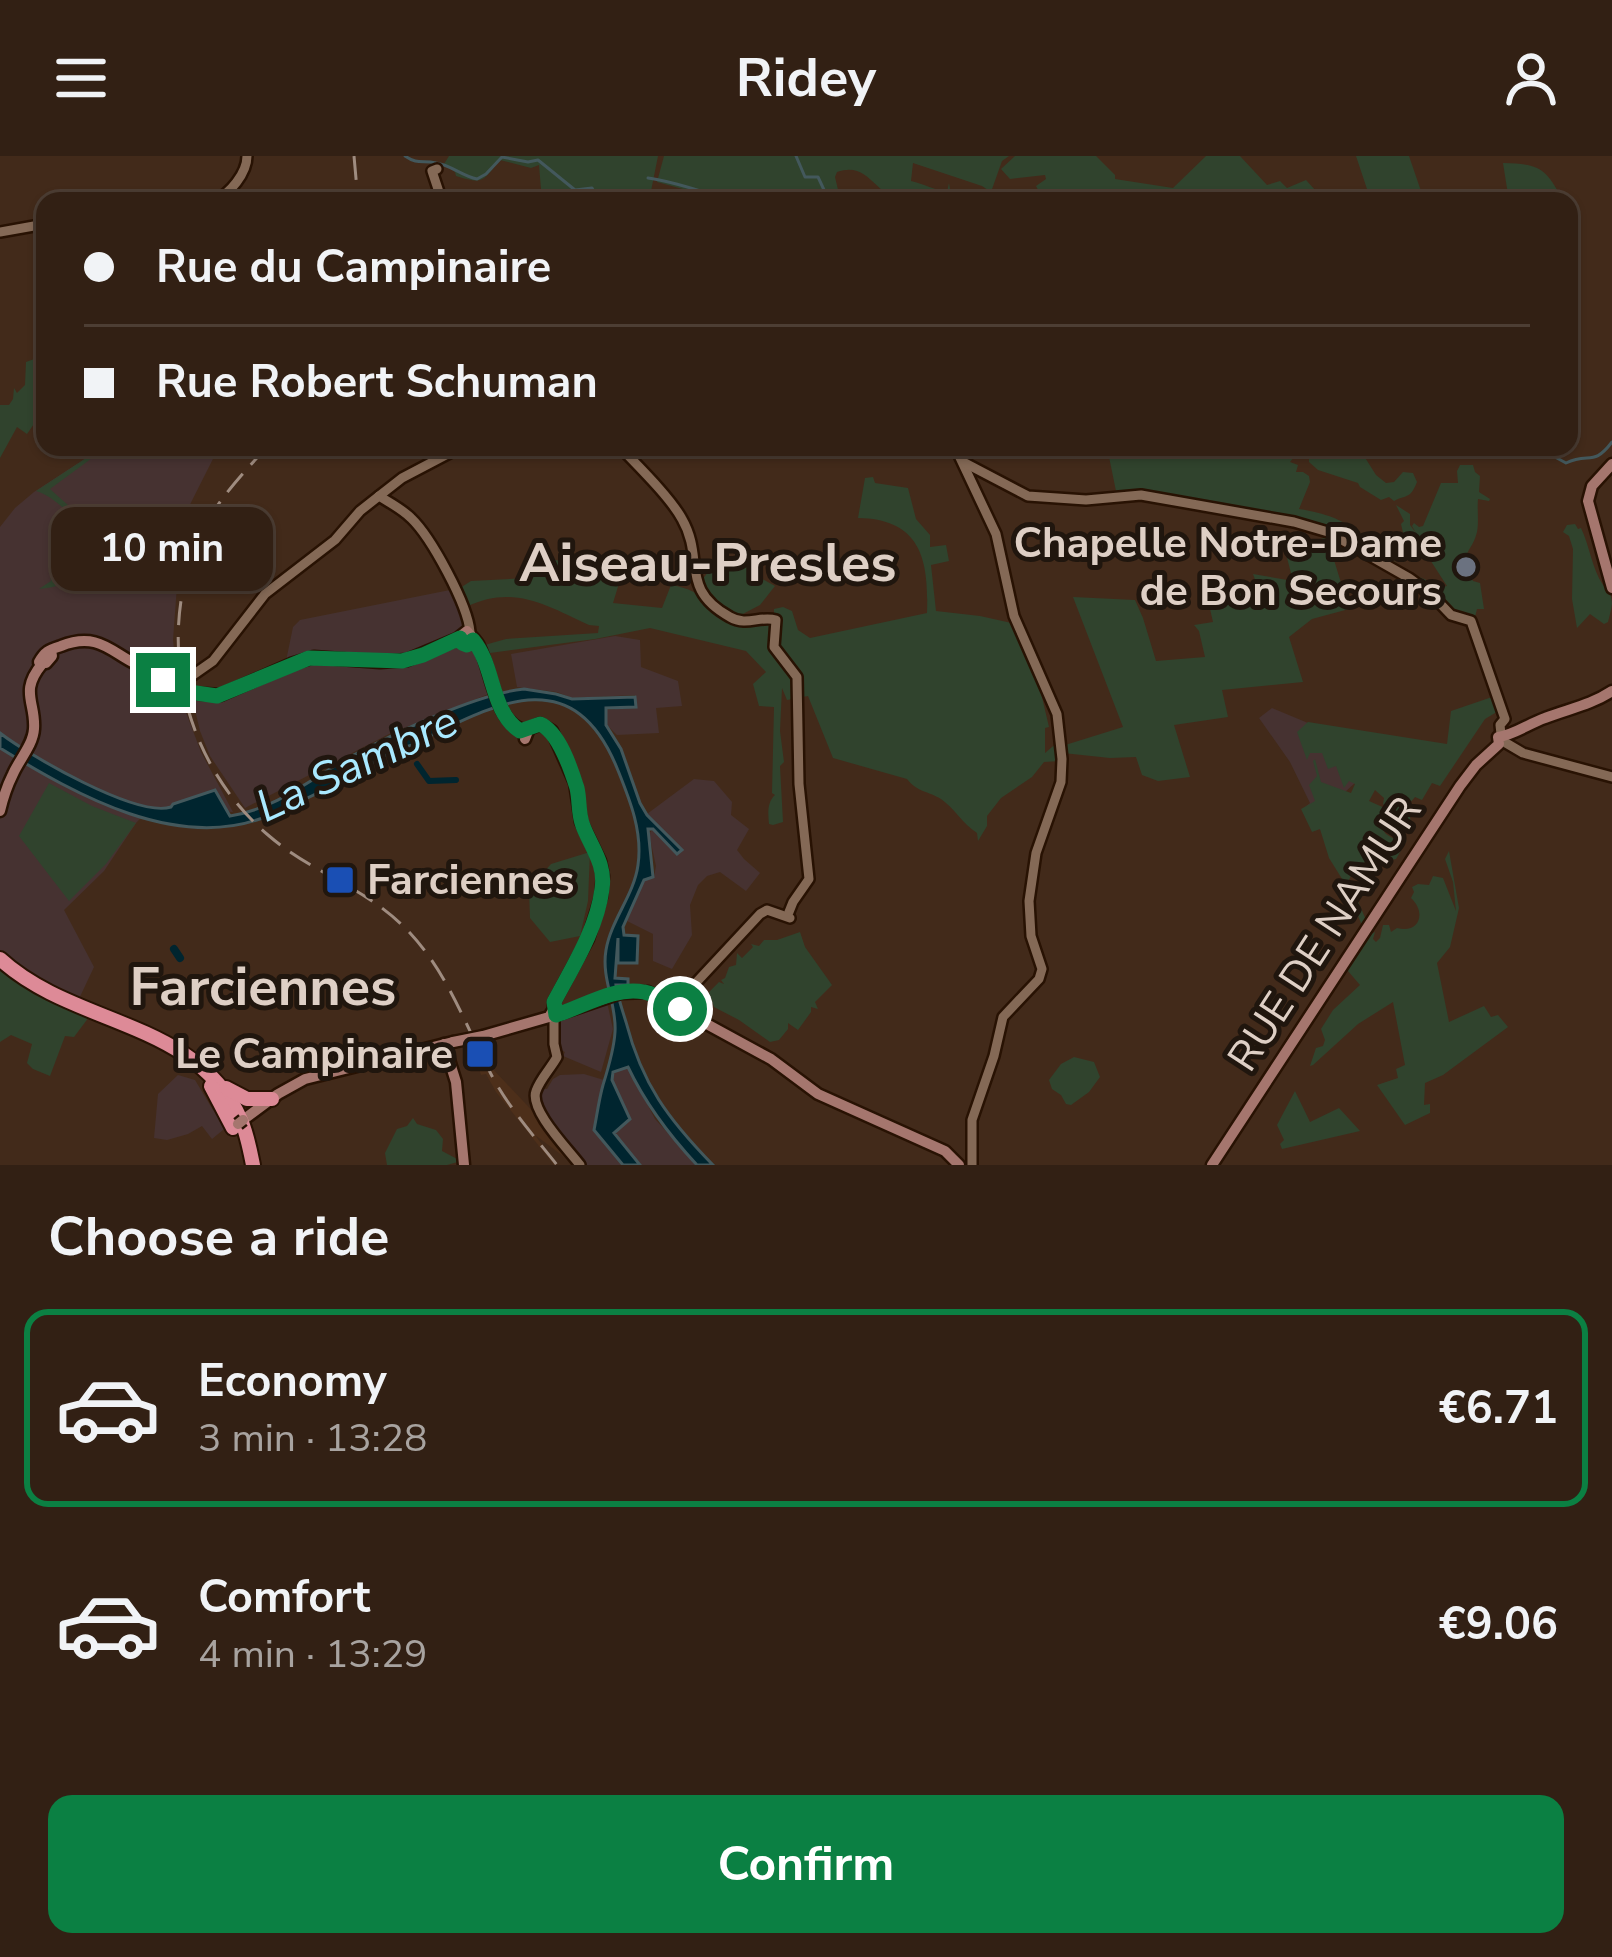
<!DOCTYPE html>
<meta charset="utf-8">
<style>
:root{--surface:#322014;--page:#3d2d22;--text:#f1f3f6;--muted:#a8a3a0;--line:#4d3e34;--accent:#0b8043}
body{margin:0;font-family:"Nunito Sans",sans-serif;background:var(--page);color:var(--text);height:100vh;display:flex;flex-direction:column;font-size:45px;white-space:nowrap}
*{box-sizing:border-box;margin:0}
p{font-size:39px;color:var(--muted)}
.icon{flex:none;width:66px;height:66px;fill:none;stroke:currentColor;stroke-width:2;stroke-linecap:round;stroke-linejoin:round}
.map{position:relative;height:1009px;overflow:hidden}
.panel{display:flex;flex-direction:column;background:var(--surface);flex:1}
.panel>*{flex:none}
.guide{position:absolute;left:36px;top:36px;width:1542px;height:264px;border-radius:24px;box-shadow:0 3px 9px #0004,0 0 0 3px var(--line);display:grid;align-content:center;height:264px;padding:0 48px;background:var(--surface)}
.end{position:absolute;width:54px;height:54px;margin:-27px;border:15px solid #0b8043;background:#fff;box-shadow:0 0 0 6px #fff}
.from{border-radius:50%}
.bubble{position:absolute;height:84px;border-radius:24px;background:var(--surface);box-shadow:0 3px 9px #0004,0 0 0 3px var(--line);font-size:39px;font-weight:700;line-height:84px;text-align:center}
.guide b{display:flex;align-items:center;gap:42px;height:114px;font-size:45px}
.guide b+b{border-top:3px solid var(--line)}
.guide i{width:30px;height:30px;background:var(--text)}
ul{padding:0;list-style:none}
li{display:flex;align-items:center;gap:36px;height:198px;margin:0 24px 18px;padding:0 24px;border:6px solid transparent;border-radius:24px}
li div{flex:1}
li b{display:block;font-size:45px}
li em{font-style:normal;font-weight:700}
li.active{border-color:var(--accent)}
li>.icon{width:108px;height:108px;stroke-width:1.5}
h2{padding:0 48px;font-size:54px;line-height:144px}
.action{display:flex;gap:24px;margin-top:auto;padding:24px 48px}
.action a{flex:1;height:138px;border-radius:24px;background:var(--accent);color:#fff;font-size:48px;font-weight:700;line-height:138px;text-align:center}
header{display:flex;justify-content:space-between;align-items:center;height:156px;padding:0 48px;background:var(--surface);font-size:54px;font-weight:700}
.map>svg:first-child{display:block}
</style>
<header><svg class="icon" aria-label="menu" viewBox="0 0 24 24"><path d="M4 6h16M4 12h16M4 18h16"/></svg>Ridey<svg class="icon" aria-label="person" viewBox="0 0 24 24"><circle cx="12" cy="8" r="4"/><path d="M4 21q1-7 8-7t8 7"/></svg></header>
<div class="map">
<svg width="1612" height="1009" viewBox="0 0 1612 1009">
<rect width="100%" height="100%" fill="#422a1a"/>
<path fill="#4d2f1a" d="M476,883L489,909L540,963L575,1009L535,979L557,1009H554L496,936L486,918L481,919L470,885Z"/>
<g fill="#463231">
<path d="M103,291H219L157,414L177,430L173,484L179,538L201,596L233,656L150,652L136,667L104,715L64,754L94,811L77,847L0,799V371L15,352L34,336Z"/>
<path d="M450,434L462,458L491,537L389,578L245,652L210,600L200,575L190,533L212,535L286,505L293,471L300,464Z"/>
<path d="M615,480L640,484L641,511L678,525L682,550L656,552L659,577L617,579L607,569V554L636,551L635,539L572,542L557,536L517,531L511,498Z"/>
<path d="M1272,552L1308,567L1356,626L1344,637L1336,682L1319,673L1314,674L1304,652L1310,647L1290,606L1259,562Z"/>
<path d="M694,623L714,625L732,646L731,659L749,673L737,694L744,703L760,717L746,735L720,716L707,720L698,729L690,749L692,779L672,813L653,805V778L627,765L645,723L654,721L656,710L649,678L653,673L676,698L682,694L647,658Z"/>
<path d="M607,846L613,873L601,916L563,900L565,896L556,891L558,863Z"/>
<path d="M628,911L655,963L697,1009H640L613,977L625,966L611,924L613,916Z"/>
<path d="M584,918L604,924L594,974L623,1009H582L542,956L539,940L541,933H547L553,923L560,919Z"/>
<path d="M178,919L195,924L213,954L222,956L229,969L212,983L202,970L188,978L167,984L154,982L158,938Z"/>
</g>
<g fill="#30432d">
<path d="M449,0H658L649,45C627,45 601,49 582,39L580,41L587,45H542L539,9L531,12L500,4C482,25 485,29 456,20L455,16L444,8Z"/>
<path d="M664,0H1009L1002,5L991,36L982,30L913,7L911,25C924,28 935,34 947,36L949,27L951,40L962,44L948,45L940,37L934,45L914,43L909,37L908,45C875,44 871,4 837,16L835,21L839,38L856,45H814L804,37L798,43L787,45H704L705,39L657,26Z"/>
<path d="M1015,0H1096L1115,19V23L1173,32L1206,0H1240L1267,29L1280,25L1287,32L1306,24L1325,45H1044L1036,30L1046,23L1045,19L1010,23L1001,13Z"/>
<path d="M1356,0H1409L1422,38L1419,45H1371Z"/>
<path d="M1503,7C1540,8 1546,12 1563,45H1509Z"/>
<path d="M45,199V252L27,278L17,271L0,302V249H9L13,243L14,232L17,237L25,229L26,206Z"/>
<path d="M103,291H107L50,333C66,347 82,363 100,374C111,380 118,381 126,391L111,383C89,407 75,431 39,433L51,425L49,413C73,413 83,408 90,384C78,366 57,341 36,335Z"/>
<path d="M1107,291H1389L1364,300L1376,319L1386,327L1394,326L1403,316L1413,317L1417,326C1410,343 1408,338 1394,345L1389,341L1381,344L1360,331L1358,327L1318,314L1309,306V299L1298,296L1290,306L1298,309L1296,316H1303L1309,320L1310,326L1299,353C1355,362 1357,379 1398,408C1411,418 1427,424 1441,431L1447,430L1425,396L1407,394L1401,368L1404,365L1396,349L1410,358V369L1416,377L1412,370L1414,367L1419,371L1423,370L1441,327H1458L1457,315L1460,309H1473L1475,316L1480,320L1479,336L1490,343L1489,345L1478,343C1477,353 1479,366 1477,376C1471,400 1457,395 1473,425L1480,427L1484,453H1477L1475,461L1468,465L1450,458L1438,444L1321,375L1170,345L1117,340Z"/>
<path d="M873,321L875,327L908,332L916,363L930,379V391L946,389L949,405L931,409L936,455L980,460L1016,468L1047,535L1041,537L1049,571L1045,572V597L1059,585L1060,605L1044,606L1032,621L1001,642L987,660V670L978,685L977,677C963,668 954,652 941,643C928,635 917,636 907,623L833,602L808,540L787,544L782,532L780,575L784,606L780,610L783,666L773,669L769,668C768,658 767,646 775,639L772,637L774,551L759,550L753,528L766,516L746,495L650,472L595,483L490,497L481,490L506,483L598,477L599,470L589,469C546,449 513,428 466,451L457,434L471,425L527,422L534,417L543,401L577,409L620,424L613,447L662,452L671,429C697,433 710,446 729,463L774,459V453L783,451L792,455L798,474L810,482L927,457C929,404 921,363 858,362L865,322Z"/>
<path d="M1575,368L1578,373L1581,372C1590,391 1592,413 1603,429C1609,437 1611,436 1612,447C1612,451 1609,462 1608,466L1604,468L1590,458L1577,472L1572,443L1573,393L1569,380L1563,376L1567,369Z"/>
<path d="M1327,381L1349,453L1312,463L1289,481L1303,526L1222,534L1228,561L1174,569L1190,621L1158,625L1142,619L1136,601L1110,602L1063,597L1062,590L1123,571L1073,441L1135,444L1143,462L1156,505L1205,501L1199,475L1194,469L1213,466L1204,427L1227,422L1233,436L1261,440L1253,418L1293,425L1285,394Z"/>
<path d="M765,396L759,421L775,430L760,449L737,461L704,439L702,424L715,407L750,403Z"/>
<path d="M1495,540L1500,554L1485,563L1440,630L1432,627L1422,644L1415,641L1409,648L1411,671L1383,648L1384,642L1375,634L1369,645L1387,653V661L1377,667L1386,678L1402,688L1407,684L1396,703L1371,708L1368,704L1353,715L1349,724L1366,764L1337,812L1361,771V767L1344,726L1329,702L1320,673L1312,676L1301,653L1315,645L1309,629L1317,620L1313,605L1315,603L1321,626L1351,637L1355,628L1349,625L1344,632L1336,610L1328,613L1322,597H1310L1307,604L1297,576L1308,566L1447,588L1451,555Z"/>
<path d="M49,627L92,650L136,667L106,708L69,745L19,680Z"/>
<path d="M1449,695L1459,752L1450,791L1437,807L1449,866L1484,850L1491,861L1498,859L1508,871L1443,919L1425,927L1424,949L1430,948V957L1405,969L1377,929L1398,922L1396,913L1405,909L1393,846L1358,868L1313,909L1310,910L1316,892L1323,890L1325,884L1321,873L1333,854L1360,829L1348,815L1343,816L1365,781L1375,776L1373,783L1376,786L1380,782L1383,769H1389L1391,776L1397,772C1419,778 1427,757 1411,742L1414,736L1412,731L1418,728L1429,729L1433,720L1443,722L1456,755L1453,726L1445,703Z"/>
<path d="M590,696L588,745L580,780L550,786L530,762L529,733L551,708Z"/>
<path d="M800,776L805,791L832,829L815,846L818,853L811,851V856L798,874L788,867V873L779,884L770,886L739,864L714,851L709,836L719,826L724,828L721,824L725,822L729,811L736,809L737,797L742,802L753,791L751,788L759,790L764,784H777Z"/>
<path d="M0,810L29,831L89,861L74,881L65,880L50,920L33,913L27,907L32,888L11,879L0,886Z"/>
<path d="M1074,901L1094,906L1100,921L1089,936L1071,949L1066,948L1061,939L1052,933L1049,924L1061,908Z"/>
<path d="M1295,935L1310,966L1339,952L1360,975L1282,993L1280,988L1284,984L1277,969Z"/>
<path d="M413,962L417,968L436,974L443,983L442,995L461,1005L447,1009H387L385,997L397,973L407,970Z"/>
</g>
<path fill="#00252f" stroke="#43585c" stroke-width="3" d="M524,533L556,538L572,543L635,541L636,551L606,552V569L621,593L640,647L647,659L682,694L677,698L653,673H648L653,721L644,724L623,771L624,779L638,780L637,807H618V782L615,822L628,823V829H616C618,842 622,853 626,866C642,928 668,963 713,1009H697C669,979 646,949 628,911L613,916L612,924L630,963L614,977L640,1009H623L594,974C597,959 599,943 603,929C608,913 614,894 615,876C617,848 601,823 606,794C611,764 634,739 638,709C643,675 629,642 617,612C571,500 490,551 412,589C389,595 373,607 354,618C327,633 298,647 270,659C180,698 76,639 0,592V577C30,600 137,662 171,651L173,648L215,634L230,660C275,653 310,624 348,602C393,578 475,538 524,533Z"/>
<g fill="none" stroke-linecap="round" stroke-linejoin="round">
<g stroke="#43585c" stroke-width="3">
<path d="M405,0C418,9 422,4 436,7C451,9 462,20 477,23L486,18L502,1L528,6L538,4L575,34L592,32L598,42L604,43L608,39L619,45"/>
<path d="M796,0L805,21H818L825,36"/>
<path d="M648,22C678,26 706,38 736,45"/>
<path d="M808,45L817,40L824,45"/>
<path d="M834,45L839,41L844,45"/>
<path d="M1548,291L1555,301L1566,307C1590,296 1593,311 1612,286"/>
</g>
<path stroke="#00252f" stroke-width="6" d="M417,608L429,625L456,624"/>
<path stroke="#00252f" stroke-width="8" d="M174,793L180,802"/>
<g stroke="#281203" stroke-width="14">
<g id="tertiary">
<path d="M437,13L432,15L442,45"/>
<path d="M214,45C230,38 247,17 247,0"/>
<path d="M0,76L45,68"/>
<path d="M620,291C638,310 670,341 682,363C705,403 679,433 730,461C747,471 760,459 776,464L774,491L797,521L799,628L809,723L793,746L789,756"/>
<path d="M955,291L996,378L1014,460L1057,558L1062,603L1061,626L1036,697L1029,745L1031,780L1042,813L1039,823L1003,861L994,900L972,964V1009"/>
<path d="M965,307L1028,340L1086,344L1141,339L1294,366L1328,376L1409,422L1431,438L1451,459L1471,465L1505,563L1500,569L1501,578"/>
<path d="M379,340C390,347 402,353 411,362C431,381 468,449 470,476"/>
<path d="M183,518L193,519L213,505L265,438L335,384L360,355L379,340L402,322L461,291"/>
<path d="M1506,587L1523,597L1612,621"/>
<path d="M680,853L692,831L760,758L767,754L790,762"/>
<path d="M554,863V888L557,901C551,912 540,923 536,935C529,954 568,993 580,1009"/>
</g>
</g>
<g stroke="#281203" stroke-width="15">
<g id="secondary">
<path d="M1612,308L1592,330L1588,345L1612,432"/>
<path d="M51,494L52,500L46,507L39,506C45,495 49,494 61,490C106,472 117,508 153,513"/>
<path d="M144,513L175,535"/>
<path d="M189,537L221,539L291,508L314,501L380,506L407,504L457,483L467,475C470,479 477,485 479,490C492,516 495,571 528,575L525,583"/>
<path d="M526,574L540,568L552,575L575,627L581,666L600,705L603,720L601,741L588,783L554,846V857"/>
<path d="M0,655C3,642 7,630 13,618C19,604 33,589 34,573C36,546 19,536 42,508"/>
<path d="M483,880L549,861L552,856L556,859L621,837L648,836L771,903L818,938L945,995L959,1009"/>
<path d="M444,888L456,926L464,1009"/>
<path d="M243,964L278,938L305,923L453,886"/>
<path d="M1212,1009L1460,630L1476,609L1499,588L1498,581C1514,579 1528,568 1545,562C1568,553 1591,549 1612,535"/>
</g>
</g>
<g stroke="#281203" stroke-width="18">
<g id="trunk">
<path d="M0,803C74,871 196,863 241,964C247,978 250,994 253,1009"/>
<path d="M211,930L233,972"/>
<path d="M226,932L247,943H272"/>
</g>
</g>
<use href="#tertiary" stroke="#846956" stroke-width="9"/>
<use href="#secondary" stroke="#a5766e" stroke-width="10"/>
<use href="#trunk" stroke="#dd8a97" stroke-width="14"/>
<g stroke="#9f8c80" stroke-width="3" stroke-dasharray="24 12" stroke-linecap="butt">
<path d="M354,0L358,45"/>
<path d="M267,291C244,316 221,340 205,370C152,473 180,604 268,679C314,719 366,730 410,777C449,819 466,871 492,920C509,952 534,980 557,1009"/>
</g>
<g stroke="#281203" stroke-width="14" stroke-linecap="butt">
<path id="tertiary-bridge" d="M176,519L183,518"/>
</g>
<g stroke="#281203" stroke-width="15" stroke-linecap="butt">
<g id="secondary-bridge">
<path d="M175,534L189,537"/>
<path d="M453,886L483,880"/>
<path d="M238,968L243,964"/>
</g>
</g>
<use href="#tertiary-bridge" stroke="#846956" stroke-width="9"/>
<use href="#secondary-bridge" stroke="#a5766e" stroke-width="10"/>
</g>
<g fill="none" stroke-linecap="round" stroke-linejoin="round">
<path stroke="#0b8043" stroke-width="15" d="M163,524L175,534L217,540L309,502L402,505L423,499L460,482L462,487L467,489L473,484C495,510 490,555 520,575L540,568C559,576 571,613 577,632C580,645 578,658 583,670C591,691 606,708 602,733C597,773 573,810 554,846L556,859C583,851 614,830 644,836C657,838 669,847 680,853"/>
</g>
<circle fill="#6b7280" stroke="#20160e" stroke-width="4.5" cx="1466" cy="411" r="12"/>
<g fill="#1a4fb4" stroke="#20160e" stroke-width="4.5">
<rect x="325" y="709" width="30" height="30" rx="6"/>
<rect x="465" y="883" width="30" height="30" rx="6"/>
</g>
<g text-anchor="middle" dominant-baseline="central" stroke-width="10" stroke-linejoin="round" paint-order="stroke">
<g font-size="42" font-weight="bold" fill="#decfc5" stroke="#20160e" text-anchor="end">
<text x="1442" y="387">Chapelle Notre-Dame<tspan x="1442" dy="48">de Bon Secours</tspan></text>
<text x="367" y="724" text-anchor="start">Farciennes</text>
<text x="453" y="898">Le Campinaire</text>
</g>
<g font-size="42" fill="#decfc5" stroke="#20160e">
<text transform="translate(1325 778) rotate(-57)">RUE DE NAMUR</text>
</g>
<g font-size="45" font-style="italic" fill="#a9e9ff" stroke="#20160e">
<text transform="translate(357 608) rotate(-25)">La Sambre</text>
</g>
<g font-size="54" font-weight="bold" fill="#decfc5" stroke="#20160e">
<text x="708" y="407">Aiseau-Presles</text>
<text x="263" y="831">Farciennes</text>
</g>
</g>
</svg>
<i class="end from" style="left:680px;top:853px"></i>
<i class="end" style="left:163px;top:524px"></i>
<div class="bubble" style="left:51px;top:351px;width:222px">10 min</div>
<div class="guide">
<b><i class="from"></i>Rue du Campinaire</b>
<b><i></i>Rue Robert Schuman</b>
</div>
</div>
<section class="panel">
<h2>Choose a ride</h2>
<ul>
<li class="active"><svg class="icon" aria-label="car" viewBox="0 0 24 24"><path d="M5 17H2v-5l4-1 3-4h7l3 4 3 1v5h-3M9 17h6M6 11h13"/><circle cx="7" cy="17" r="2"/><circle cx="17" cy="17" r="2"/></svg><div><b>Economy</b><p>3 min · 13:28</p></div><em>€6.71</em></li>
<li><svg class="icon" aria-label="car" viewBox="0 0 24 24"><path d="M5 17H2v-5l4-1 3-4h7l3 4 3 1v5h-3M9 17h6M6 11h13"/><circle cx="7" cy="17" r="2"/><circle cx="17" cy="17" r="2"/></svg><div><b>Comfort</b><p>4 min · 13:29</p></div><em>€9.06</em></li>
</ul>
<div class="action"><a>Confirm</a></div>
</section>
